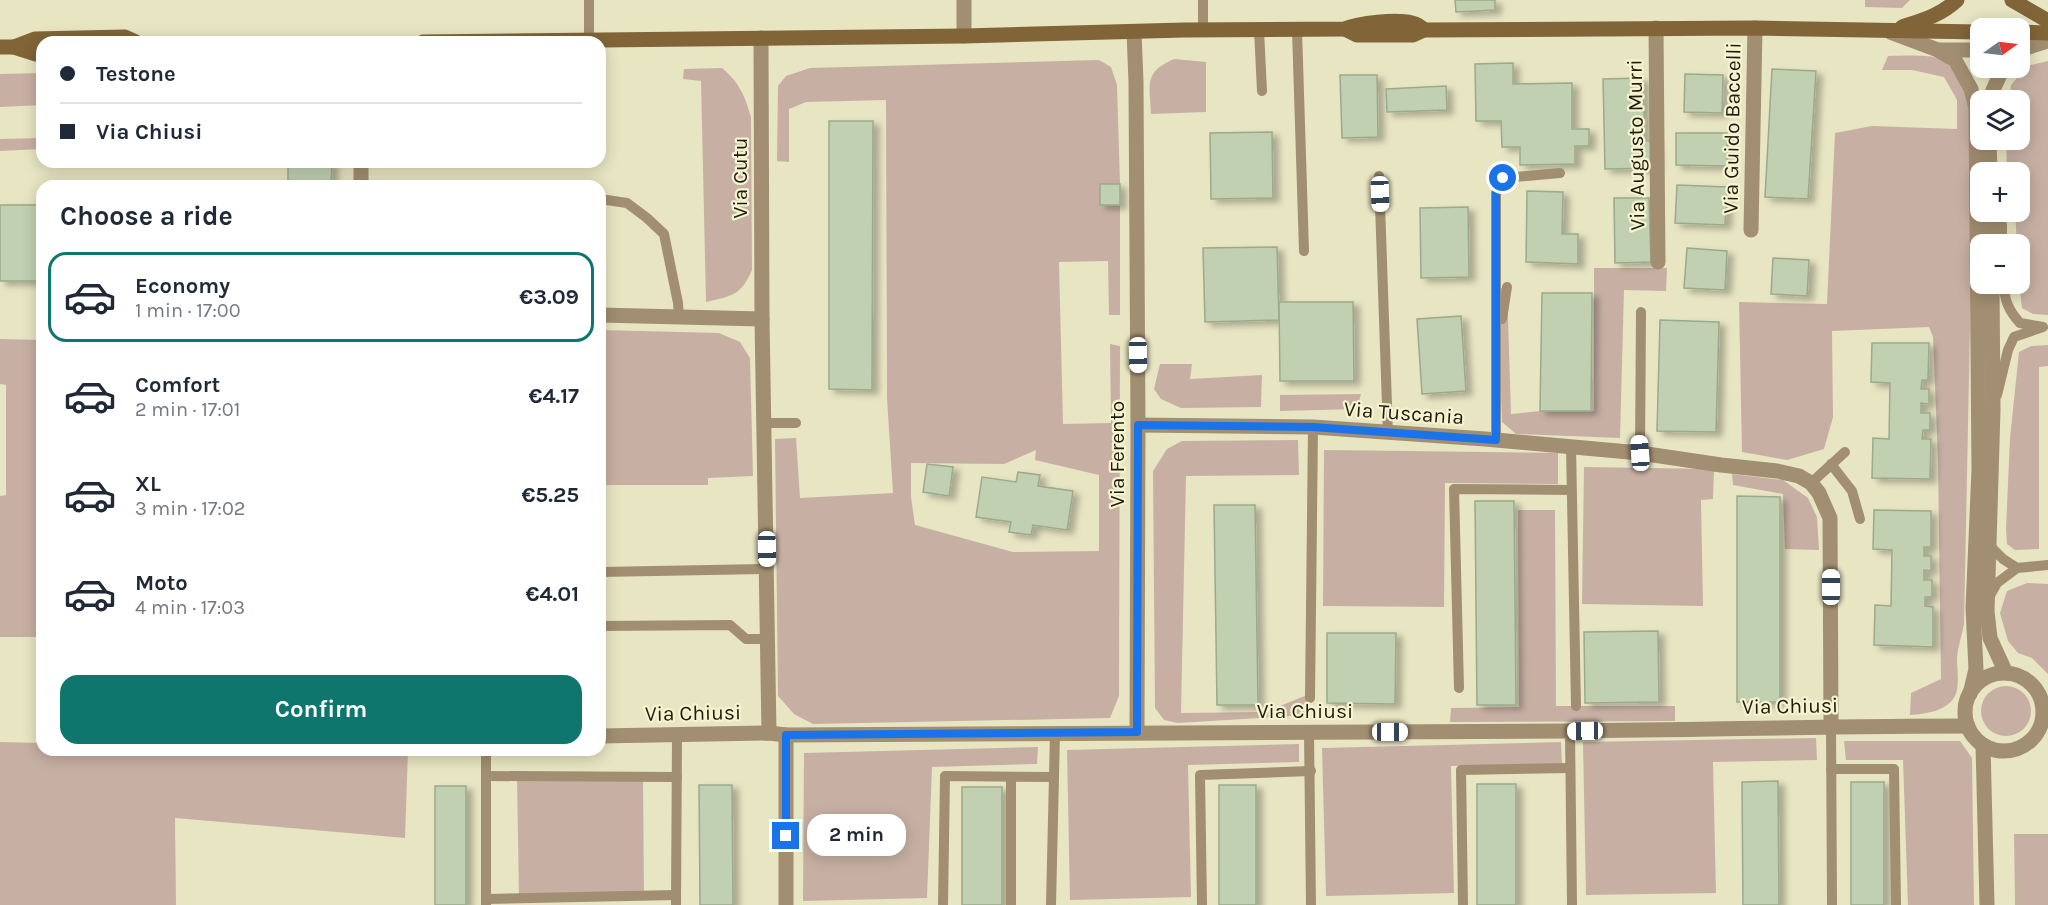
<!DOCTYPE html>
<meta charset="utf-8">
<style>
:root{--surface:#fff;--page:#f6f6f7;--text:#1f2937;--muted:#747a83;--line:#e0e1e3;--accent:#0f766e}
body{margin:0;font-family:Karla,sans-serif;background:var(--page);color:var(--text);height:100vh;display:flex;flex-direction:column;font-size:22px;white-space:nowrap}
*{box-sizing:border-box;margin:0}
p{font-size:20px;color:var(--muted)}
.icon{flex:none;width:33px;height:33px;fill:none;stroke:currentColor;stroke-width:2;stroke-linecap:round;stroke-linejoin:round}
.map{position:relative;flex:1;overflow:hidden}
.drawer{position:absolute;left:36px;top:180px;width:570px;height:576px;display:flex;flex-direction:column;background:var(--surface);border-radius:18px;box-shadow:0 3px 15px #0003}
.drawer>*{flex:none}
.hud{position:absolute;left:36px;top:36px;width:570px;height:132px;border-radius:18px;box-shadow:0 3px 15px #0003;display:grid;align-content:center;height:132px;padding:0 24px;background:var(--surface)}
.needle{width:39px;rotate:76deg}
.controls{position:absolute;left:1970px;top:18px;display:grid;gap:12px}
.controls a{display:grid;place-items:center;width:60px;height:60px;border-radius:12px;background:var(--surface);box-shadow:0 3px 15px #0003;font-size:30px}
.end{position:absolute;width:27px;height:27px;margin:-14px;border:8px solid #1a73e8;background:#fff;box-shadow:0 0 0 3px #fff}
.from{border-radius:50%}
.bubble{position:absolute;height:42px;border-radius:18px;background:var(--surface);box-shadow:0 3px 15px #0003;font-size:20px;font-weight:700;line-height:42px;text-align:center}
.car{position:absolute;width:18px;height:36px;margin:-18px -9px;border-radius:8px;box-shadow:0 0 4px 2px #0007;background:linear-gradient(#fff 24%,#345 0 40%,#fff 0 76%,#345 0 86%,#fff 0)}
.hud b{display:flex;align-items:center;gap:21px;height:57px;font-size:22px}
.hud b+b{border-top:2px solid var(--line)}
.hud i{width:15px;height:15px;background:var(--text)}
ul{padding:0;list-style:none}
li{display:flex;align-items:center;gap:18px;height:90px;margin:0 12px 9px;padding:0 12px;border:3px solid transparent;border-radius:18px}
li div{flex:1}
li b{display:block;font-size:22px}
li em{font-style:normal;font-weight:700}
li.selected{border-color:var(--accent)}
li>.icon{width:54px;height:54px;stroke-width:1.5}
h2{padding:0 24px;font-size:27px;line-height:72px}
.button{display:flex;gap:12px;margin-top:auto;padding:12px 24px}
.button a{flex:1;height:69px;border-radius:18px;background:var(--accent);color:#fff;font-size:24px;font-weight:700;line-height:69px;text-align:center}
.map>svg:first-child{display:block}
</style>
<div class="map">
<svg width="2048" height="905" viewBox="0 0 2048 905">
<defs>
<filter id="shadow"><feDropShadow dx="6" dy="4" stdDeviation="3" flood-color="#0004"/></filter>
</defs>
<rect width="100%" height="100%" fill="#e8e5c3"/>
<g fill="#c7b0a3" fill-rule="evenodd">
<path d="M1865,0H1910L1902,8L1865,7Z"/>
<path d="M1888,56C1901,56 1929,54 1940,59C1960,68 1968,101 1971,120L1970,328L1964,624C1962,635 1958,646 1957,657C1957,668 1959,679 1957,690C1953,710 1927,714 1910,715L1911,693L1941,679L1938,460L1933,337L1929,327L1832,331L1833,417L1824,449L1787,460L1742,452L1739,302L1827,304L1835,133L1872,126L1957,129V100L1944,77L1912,70H1882Z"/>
<path d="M1174,59L1206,62V112L1151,114C1150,85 1143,72 1174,59Z"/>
<path d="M1099,60L1111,67L1117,85L1120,184L1101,205H1120V315H1109L1108,261L1059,262L1063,424L1111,423L1110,344L1120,346L1119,696L1110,718L813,724L794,714L778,696L775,439L796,438L800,498L893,493L887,398L886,100L806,102L789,109V162L777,161L778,86L786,76L810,68ZM1036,450L1035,460L1099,475V551L1013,552L915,525L911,497V463L1004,464Z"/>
<path d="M2048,61V315L2033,314L2022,308L2019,284V244H2017L2015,212H2019V172H2007L2006,140H2019V100H2009L2011,85L2027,66Z"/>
<path d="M722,68C739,82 745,96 751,117L752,270C741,296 731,296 706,302L701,81L683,79L684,69Z"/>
<path d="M42,73V105L0,107V74Z"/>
<path d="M42,138V149L0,151V139Z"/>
<path d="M1594,268H1667L1666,291L1624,290L1620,438L1516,434L1502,422L1497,289L1507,287L1511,414L1540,411H1594Z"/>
<path d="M600,330L719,333L740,342L750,358L753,476L708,478V485H600Z"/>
<path d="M0,339L42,340V637H0V496L6,495V385L0,384Z"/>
<path d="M2048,345V366L2039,367V549L2015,550L2007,544L2006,529L2010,438L2019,352L2031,346Z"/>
<path d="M1160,364H1192L1190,379L1262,375L1261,407L1181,408L1161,399L1154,389Z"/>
<path d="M1361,394L1357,409L1280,411V395Z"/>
<path d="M1298,440L1299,475L1186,476L1181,713L1265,712L1307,695V715L1178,723L1164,720L1155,708L1153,471L1167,449L1182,441Z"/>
<path d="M1324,450L1558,453V484L1445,483L1444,607L1323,606Z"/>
<path d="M1584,467L1714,469L1713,499L1701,500L1703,606L1582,604Z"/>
<path d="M1732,474L1783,480L1808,498L1817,517L1819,550L1785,549L1783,494L1733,485Z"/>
<path d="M1518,510H1555L1556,706H1675V721L1450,722L1451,708L1519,707Z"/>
<path d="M2027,583L2048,584V674L2032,658L2018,653L2008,641L2000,613L2007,591Z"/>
<circle cx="2006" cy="711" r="25"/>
<path d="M1816,738L1817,760L1713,762L1716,893L1586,895L1583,742Z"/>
<path d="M1844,741H1960L1972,758L1974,905H1908L1903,760H1846Z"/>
<path d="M0,742L42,743V750H408L405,838L175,818L176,905H0Z"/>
<path d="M1561,742L1562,764L1451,766L1454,893L1326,896L1322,748Z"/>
<path d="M1299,744V762L1188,765L1191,897L1070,900L1067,750Z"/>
<path d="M1038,747L1037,764L932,767L927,898L803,901L804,753Z"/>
<path d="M517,777H643L644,896L519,898Z"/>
<path d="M2014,834H2048V905H2015Z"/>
</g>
<g fill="#c0d0b1" stroke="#9baa8c" stroke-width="1.5" filter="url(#shadow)">
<path d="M1455,0H1495V10L1456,12Z"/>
<path d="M1513,63V84L1572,83V129H1589V146H1575V164L1520,165V147H1502L1501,121H1476L1475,64Z"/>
<path d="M1772,69L1816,71L1808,199L1765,197Z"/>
<path d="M1685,74L1723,75L1722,113L1684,112Z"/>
<path d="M1340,75H1377L1378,137L1342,138Z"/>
<path d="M1643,78L1645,141H1654L1655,168L1605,169L1603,79Z"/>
<path d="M1446,86L1447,110L1387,112L1386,89Z"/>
<path d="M829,121H873L872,390L829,389Z"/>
<path d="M1272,132L1273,198L1211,199L1210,133Z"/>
<path d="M1676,133H1727V166L1676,165Z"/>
<path d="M288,162H332L331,186H288Z"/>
<rect x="1100" y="184" width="20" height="21"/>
<path d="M1677,185L1727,187L1725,225L1675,223Z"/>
<path d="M1527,191L1563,192L1562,234H1578V264L1526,262Z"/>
<path d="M1614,198H1649L1651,262L1615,263Z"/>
<rect x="0" y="205" width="42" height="76"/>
<path d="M1468,207L1469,277L1421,278L1420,208Z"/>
<path d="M1277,247L1279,320L1205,322L1203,248Z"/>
<path d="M1687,248L1727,251L1725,290L1684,288Z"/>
<path d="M1773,258L1809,260L1807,296L1771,294Z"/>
<path d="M1542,293H1592L1591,411H1540Z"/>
<path d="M1279,302H1353L1354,381H1280Z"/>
<path d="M1461,316L1466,391L1422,394L1417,319Z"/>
<path d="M1660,320L1719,322L1716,432L1657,431Z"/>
<path d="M1872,343H1929L1928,380H1922L1921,389H1929V404L1921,403V413H1930V430H1923L1922,439H1931L1930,479L1872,478L1873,438L1889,439L1890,383L1871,382Z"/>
<path d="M927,464L953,467L949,496L923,492Z"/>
<path d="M1018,472L1040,475L1038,486L1073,491L1067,530L1033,525L1031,535L1009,532L1011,522L976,517L982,477L1016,482Z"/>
<path d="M1737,496L1780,497V702H1737Z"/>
<path d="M1475,501H1514L1516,705H1477Z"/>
<path d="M1214,505H1255L1258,705H1217Z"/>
<path d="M1874,510L1931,511V547H1924V556H1931V571L1924,570V580H1932V597H1925V606L1933,607V647L1874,645L1875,605L1891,606L1892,550L1873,549Z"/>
<path d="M1658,631L1659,702L1585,703L1584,632Z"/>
<path d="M1327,633H1396L1395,704L1327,703Z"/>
<path d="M1778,781L1779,905H1743L1742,782Z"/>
<rect x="1851" y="782" width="33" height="123"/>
<rect x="1477" y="784" width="39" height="121"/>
<path d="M699,785H732L733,905H700Z"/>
<rect x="1219" y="785" width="37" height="120"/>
<rect x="435" y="786" width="31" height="119"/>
<rect x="962" y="787" width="40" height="118"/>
</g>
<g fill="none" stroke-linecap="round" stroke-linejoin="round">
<g stroke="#a28e71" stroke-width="10">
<path d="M589,0V39"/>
<path d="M1203,0V30"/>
<path d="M1259,30L1262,91"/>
<path d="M1297,30L1304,251"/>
<path d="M1379,176L1388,434"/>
<path d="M600,199L627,203L647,218L664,234L678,303L679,317"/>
<path d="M1997,212L2002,225V244"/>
<path d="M1502,319L1507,287"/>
<path d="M1997,395L2008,350L2014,337L2043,327L2020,323C2009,311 2004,300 2004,284"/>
<path d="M765,423H796"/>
<path d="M1496,440V193L1503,178L1560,173"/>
<path d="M1571,446L1576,706"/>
<path d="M1640,453L1641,312"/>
<path d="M1831,464L1852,491L1860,519"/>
<path d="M1811,483L1845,452"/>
<path d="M2017,568L2048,565"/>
<path d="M600,572L767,569"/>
<path d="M1988,599L1997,583L2017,568L2003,559L1989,545"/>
<path d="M600,626L730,625L746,639H768"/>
<path d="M1459,688L1454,489L1571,490"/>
<path d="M1310,698L1313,427"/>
<path d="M1831,726L1832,905"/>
<path d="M1570,731L1572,905"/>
<path d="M1309,732L1311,905"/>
<path d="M1831,769H1894L1896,905"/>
<path d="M486,776L677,777"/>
<path d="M486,899L676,895"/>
<path d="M486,905V750"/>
<path d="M676,905L677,734"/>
<path d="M943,905L945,776L1054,777"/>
<path d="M1011,905V777"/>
<path d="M1051,905L1055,733"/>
<path d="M1202,905L1200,775L1311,771"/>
<path d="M1463,905L1461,770L1570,768"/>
</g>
<g stroke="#a28e71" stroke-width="15">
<path d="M1656,28L1658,262"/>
<path d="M1134,32L1136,82L1138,425L1137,732"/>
<path d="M1890,32L1938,50H1980"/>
<path d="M964,36V0"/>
<path d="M761,38L762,319L769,733"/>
<path d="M1938,50L1955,60L1971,89L1976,108L1979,470L1973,608L1976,669L1970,694"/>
<path d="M2019,50L2048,41"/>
<path d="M1991,100L1993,90L2003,68"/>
<path d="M1989,140L1990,172"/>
<path d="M361,186V162"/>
<path d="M1991,212V244"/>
<path d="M1751,230L1755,28"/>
<path d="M1992,284L1993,410L1987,611L1990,638L2006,673"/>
<path d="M600,315L762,319"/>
<path d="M1138,425L1313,427L1485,439L1640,453L1721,465L1777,471L1799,476L1811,483L1819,493L1830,518L1831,726"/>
<circle cx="2004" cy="712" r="39"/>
<path d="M786,735V905"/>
<path d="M600,736L769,733L786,735C1047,732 1309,734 1570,731C1702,730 1835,726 1968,726"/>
<path d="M1983,745L1987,905"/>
</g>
<g stroke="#816538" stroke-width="15">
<path d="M2012,0L2048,21"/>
<path d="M1902,27C1923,20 1941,15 1957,0"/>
<path d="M1345,29L1357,35H1413L1424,30L1755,28L1980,32"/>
<path d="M2019,32L2048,33"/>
<path d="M423,42L964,36L1184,30L1345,29C1359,23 1396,19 1412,23C1416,24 1421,27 1424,30"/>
<path d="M0,47H14L35,39L125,37L136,42"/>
<path d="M14,47L36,54H42"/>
</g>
</g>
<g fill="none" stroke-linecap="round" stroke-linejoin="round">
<path stroke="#1a73e8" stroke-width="8" d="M786,836V735L1137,732L1138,425L1313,427L1496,440V193L1503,178"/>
</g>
<g text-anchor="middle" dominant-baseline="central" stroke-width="4.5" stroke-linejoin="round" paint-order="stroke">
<g font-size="21" fill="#1d1c0f" stroke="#f6f3d0">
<text transform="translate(1732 128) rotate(-89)">Via Guido Baccelli</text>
<text transform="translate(1636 145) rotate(-91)">Via Augusto Murri</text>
<text transform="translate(740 178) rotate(-90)">Via Cutu</text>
<text transform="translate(1404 413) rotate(4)">Via Tuscania</text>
<text transform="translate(1117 454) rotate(-90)">Via Ferento</text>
<text transform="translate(1790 706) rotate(-1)">Via Chiusi</text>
<text x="1305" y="711">Via Chiusi</text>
<text transform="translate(693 713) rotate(-1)">Via Chiusi</text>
</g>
</g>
</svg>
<div class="controls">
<a><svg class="needle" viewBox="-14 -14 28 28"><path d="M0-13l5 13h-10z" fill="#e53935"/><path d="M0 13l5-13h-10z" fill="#747a83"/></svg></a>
<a><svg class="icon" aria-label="layers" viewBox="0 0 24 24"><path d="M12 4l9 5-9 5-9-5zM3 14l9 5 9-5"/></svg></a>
<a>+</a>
<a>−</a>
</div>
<i class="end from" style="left:1503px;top:178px"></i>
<i class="end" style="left:786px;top:836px"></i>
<div class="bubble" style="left:807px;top:814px;width:99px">2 min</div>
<i class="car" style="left:1380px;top:194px;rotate:178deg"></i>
<i class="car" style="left:1138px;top:355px;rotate:179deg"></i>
<i class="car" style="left:1640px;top:453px;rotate:356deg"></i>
<i class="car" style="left:767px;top:549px;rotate:179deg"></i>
<i class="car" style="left:1831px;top:587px;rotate:0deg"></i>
<i class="car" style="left:1585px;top:731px;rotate:269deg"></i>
<i class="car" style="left:1390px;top:732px;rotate:90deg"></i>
<div class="hud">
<b><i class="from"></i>Testone</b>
<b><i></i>Via Chiusi</b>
</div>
<section class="drawer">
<h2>Choose a ride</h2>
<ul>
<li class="selected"><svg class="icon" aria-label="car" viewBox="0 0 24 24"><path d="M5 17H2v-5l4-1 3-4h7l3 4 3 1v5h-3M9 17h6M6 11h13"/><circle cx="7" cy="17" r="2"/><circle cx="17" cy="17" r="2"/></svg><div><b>Economy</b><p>1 min · 17:00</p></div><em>€3.09</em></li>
<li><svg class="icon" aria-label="car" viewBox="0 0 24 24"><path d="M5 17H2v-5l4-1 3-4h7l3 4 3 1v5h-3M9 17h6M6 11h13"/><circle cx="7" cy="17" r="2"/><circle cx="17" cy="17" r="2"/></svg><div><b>Comfort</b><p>2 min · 17:01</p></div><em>€4.17</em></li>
<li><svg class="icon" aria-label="car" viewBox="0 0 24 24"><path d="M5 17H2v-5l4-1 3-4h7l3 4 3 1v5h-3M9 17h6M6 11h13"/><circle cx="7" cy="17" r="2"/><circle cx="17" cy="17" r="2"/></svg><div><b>XL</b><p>3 min · 17:02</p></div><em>€5.25</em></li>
<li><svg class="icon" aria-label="car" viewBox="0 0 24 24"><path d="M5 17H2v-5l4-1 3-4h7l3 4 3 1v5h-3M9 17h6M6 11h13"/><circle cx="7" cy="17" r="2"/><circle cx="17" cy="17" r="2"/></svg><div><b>Moto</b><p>4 min · 17:03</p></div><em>€4.01</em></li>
</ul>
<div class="button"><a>Confirm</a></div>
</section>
</div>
